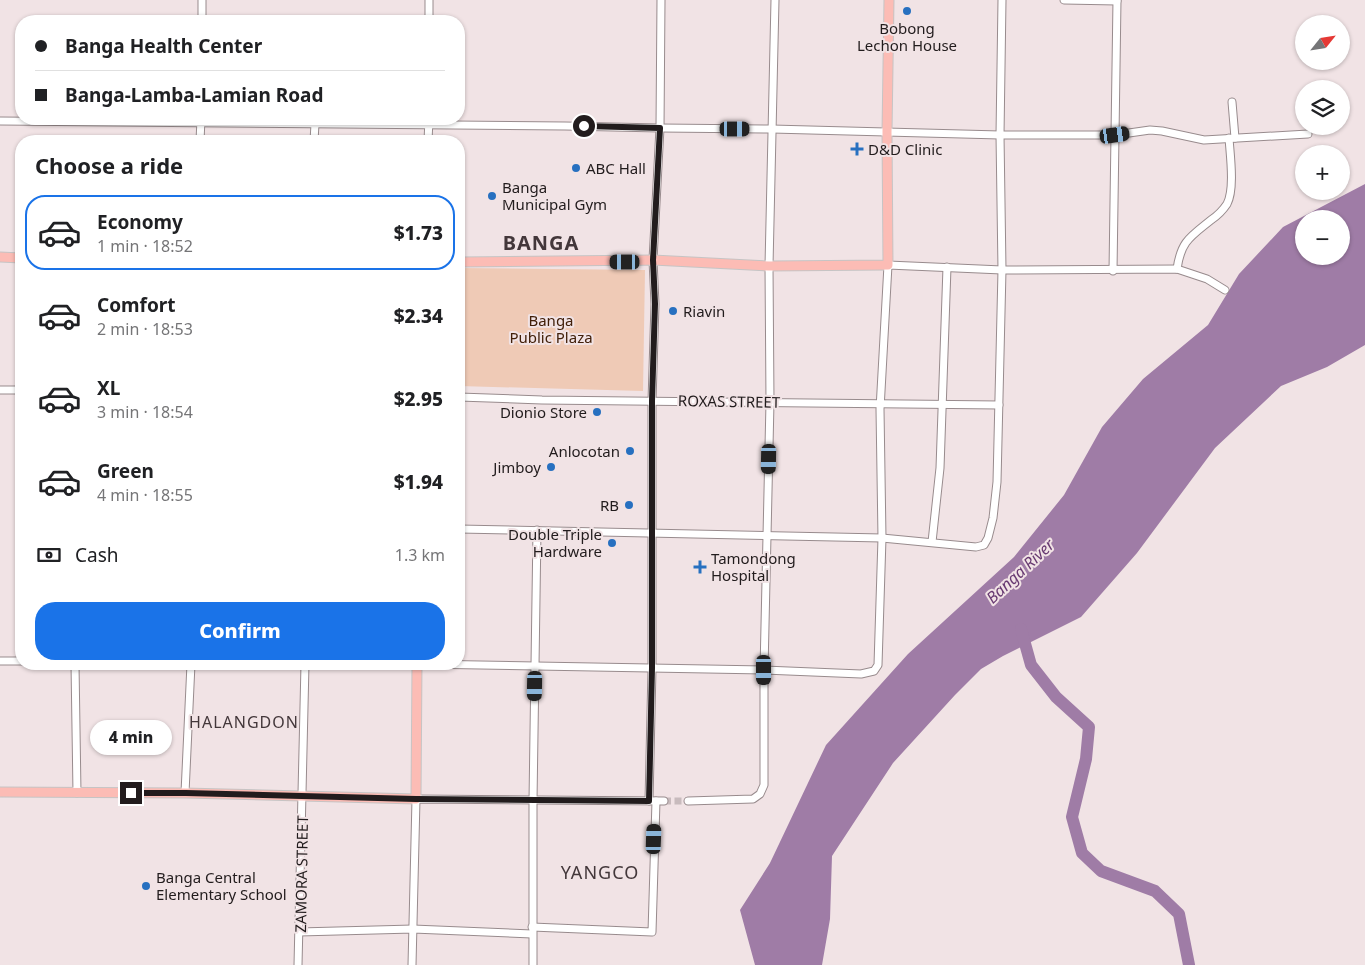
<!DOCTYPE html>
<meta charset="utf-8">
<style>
:root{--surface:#fff;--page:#f2f2f2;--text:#202124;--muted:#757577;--line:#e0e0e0;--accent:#1a73e8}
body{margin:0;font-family:"Noto Sans",sans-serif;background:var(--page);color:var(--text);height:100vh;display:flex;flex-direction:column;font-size:19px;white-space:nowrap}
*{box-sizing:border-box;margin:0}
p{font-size:16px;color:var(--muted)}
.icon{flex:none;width:28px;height:28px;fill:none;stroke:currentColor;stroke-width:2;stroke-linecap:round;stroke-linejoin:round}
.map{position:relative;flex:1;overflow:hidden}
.panel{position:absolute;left:15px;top:135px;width:450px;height:535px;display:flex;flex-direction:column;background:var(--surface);border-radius:20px;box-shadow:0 1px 4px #0004}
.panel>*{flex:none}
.banner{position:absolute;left:15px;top:15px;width:450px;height:110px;border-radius:20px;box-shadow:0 1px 4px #0004;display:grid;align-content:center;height:110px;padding:0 20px;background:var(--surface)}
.needle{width:32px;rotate:60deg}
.buttons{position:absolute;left:1295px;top:15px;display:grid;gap:10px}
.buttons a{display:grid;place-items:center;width:55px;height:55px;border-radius:50%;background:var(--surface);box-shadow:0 1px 4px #0004;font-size:25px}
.end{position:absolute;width:22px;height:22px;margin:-11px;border:6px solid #221c1d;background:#fff;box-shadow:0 0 0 2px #fff}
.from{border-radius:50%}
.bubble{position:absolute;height:35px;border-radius:18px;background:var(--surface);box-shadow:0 1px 4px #0004;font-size:16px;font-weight:800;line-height:35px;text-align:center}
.car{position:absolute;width:15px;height:30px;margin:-15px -8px;border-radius:6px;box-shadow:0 0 4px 1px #0007;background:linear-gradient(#222 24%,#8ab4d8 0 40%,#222 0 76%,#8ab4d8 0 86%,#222 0)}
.banner b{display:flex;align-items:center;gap:18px;height:48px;font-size:19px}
.banner b+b{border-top:1px solid var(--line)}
.banner i{width:12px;height:12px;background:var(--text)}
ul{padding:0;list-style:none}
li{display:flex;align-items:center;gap:15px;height:75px;margin:0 10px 8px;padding:0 10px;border:2px solid transparent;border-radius:20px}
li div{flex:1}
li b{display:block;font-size:19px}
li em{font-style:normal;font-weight:800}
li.selected{border-color:var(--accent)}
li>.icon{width:45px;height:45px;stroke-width:1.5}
h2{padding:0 20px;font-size:22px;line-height:60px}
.pay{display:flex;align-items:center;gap:12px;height:55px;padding:0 20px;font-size:19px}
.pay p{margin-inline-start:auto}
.cta{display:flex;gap:10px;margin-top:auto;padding:10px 20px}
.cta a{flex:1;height:58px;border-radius:20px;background:var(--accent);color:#fff;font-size:20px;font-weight:800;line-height:58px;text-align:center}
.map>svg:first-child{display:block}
</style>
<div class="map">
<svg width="1365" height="965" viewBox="0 0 1365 965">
<rect width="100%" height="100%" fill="#f1e3e5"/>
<path fill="#efcab6" d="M459,268L645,270L643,391L459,386Z"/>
<path fill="#9f7ca6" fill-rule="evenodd" d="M1365,184V345L1327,367L1281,386L1215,448L1137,553L1081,617L1003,656L981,669L955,695L893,763L832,856L830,919L822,965H755L740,910L770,863L826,745L908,654L1014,557L1064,495L1102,427L1143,379L1208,325L1239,274L1283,227ZM1304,219H1341V256H1304Z"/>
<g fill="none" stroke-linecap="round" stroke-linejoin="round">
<path stroke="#9f7ca6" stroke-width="12" d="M1021,629L1031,665L1056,697L1089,727L1086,759L1072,817L1082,853L1101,871L1155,891L1179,914L1189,965"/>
<path stroke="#c8bbbd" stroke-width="7" stroke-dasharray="7 3.5" stroke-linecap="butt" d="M664,801H688"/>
<g stroke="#988b8d" stroke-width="9">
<g id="minor">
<path d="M1064,0L1117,1"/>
<path d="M202,21V0"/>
<path d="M429,21V0"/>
<path d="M1232,102L1235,138"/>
<path d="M0,121L565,126L660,128L772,129L1000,135H1115L1150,130L1162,131L1204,140L1308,134"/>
<path d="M200,141L201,119"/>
<path d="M314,141L315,124"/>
<path d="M428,141L429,119"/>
<path d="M1177,269C1181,241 1190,237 1211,220C1217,216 1223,210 1227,204C1235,189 1230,154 1229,138"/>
<path d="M1113,271L1117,0"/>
<path d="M0,390H21"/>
<path d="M459,397L542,400L999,405"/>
<path d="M459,529L882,538L976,547L984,545L988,538L993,518L997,482L1002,270L1000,135L1002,0"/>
<path d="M932,542L940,468L947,267"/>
<path d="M0,661H21"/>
<path d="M75,664L77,793"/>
<path d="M421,664L764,670L861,674L874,671L878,665L882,538L880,409L888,265L1002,270L1177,269L1207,279L1225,290"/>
<path d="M185,793L191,664"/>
<path d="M649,801L652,669V401L655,304L653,260L660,128L661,0"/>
<path d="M688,801L753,799L760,794L764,785V670L770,402L769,266L775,0"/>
<path d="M532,927L652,932L656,801"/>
<path d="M299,932L413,929L532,934"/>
<path d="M298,965L305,664"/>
<path d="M412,965L416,799L664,801"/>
<path d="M533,965V801L537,530"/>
</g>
</g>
<g stroke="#c6c4c4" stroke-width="11">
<g id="major">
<path d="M0,257L21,258"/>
<path d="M459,262L653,260L769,266L888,265L887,132L889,0"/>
<path d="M0,792L185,793L416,799L417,664"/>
</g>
</g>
<use href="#minor" stroke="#fff" stroke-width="7"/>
<use href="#major" stroke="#fcbcb5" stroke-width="9"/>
</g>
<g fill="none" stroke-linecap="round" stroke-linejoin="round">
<path stroke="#221c1d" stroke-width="6" d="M131,793H186L416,799L649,801L652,668V401L655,304L653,260L660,128L584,126"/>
</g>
<g fill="#2770c0" stroke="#f1e3e5" stroke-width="2">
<circle cx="907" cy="11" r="5"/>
<path d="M854.5 141.5h5v5h5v5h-5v5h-5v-5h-5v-5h5z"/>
<circle cx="576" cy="168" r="5"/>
<circle cx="492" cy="196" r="5"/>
<circle cx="673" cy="311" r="5"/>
<circle cx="597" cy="412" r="5"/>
<circle cx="630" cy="451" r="5"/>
<circle cx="551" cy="467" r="5"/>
<circle cx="629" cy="505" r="5"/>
<circle cx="612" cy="543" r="5"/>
<path d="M697.5 559.5h5v5h5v5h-5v5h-5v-5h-5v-5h5z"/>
<circle cx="146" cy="886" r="5"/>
</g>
<g text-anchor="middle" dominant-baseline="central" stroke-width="4" stroke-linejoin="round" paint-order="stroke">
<g font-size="15" fill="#221c1d" stroke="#f1e3e5" text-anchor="start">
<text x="907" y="28" text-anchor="middle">Bobong<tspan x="907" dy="17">Lechon House</tspan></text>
<text x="868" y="149">D&amp;D Clinic</text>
<text x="586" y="168">ABC Hall</text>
<text x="502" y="187">Banga<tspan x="502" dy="17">Municipal Gym</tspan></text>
<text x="683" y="311">Riavin</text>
<text x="587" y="412" text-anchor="end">Dionio Store</text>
<text x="620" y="451" text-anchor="end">Anlocotan</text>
<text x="541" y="467" text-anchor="end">Jimboy</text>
<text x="619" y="505" text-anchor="end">RB</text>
<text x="602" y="534" text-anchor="end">Double Triple<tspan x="602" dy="17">Hardware</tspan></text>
<text x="711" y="558">Tamondong<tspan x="711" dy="17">Hospital</tspan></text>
<text x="156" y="877">Banga Central<tspan x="156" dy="17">Elementary School</tspan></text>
</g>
<g font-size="15" fill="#42200a" stroke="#f1e3e5">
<text x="551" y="320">Banga<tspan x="551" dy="17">Public Plaza</tspan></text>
</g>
<g font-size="15" fill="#221c1d" stroke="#f1e3e5">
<text transform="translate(729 401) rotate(1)">ROXAS STREET</text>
<text transform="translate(301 874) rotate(-89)">ZAMORA STREET</text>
</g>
<g font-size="16" font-style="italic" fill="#683a72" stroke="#f1e3e5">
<text transform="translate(1020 571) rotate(-43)">Banga River</text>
</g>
<g font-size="16" letter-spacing="1" fill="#43373a" stroke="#f1e3e5">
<text x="244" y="722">HALANGDON</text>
</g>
<g font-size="18" letter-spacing="1" fill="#43373a" stroke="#f1e3e5">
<text x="600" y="872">YANGCO</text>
</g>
<g font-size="20" font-weight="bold" letter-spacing="1" fill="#43373a" stroke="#f1e3e5">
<text x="541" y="242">BANGA</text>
</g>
</g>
</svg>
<div class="buttons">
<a><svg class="needle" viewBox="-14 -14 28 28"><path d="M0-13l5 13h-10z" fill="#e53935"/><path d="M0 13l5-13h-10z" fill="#757577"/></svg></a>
<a><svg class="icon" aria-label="layers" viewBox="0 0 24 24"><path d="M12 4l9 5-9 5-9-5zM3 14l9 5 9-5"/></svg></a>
<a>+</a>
<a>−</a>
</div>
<i class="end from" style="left:584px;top:126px"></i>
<i class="end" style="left:131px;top:793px"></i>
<div class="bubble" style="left:90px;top:720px;width:82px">4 min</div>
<i class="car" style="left:735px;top:129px;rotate:90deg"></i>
<i class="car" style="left:1115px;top:135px;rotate:82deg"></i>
<i class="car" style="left:625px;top:262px;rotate:270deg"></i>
<i class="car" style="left:769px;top:459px;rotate:181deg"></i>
<i class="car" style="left:764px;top:670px;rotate:180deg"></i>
<i class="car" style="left:535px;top:686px;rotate:181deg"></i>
<i class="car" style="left:654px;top:839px;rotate:2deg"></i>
<div class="banner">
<b><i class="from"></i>Banga Health Center</b>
<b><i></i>Banga-Lamba-Lamian Road</b>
</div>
<section class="panel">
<h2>Choose a ride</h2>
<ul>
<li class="selected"><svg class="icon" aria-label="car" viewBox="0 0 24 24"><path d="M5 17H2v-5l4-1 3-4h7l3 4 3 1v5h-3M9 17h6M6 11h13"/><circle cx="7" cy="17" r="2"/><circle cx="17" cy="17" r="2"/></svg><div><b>Economy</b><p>1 min · 18:52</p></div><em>$1.73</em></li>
<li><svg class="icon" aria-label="car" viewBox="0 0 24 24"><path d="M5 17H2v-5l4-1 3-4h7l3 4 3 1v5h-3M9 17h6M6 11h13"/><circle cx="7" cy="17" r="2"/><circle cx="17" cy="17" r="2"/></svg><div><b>Comfort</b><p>2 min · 18:53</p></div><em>$2.34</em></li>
<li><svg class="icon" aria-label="car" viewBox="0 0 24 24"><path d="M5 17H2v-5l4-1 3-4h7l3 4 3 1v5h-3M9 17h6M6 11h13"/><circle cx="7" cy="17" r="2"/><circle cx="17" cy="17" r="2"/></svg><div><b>XL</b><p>3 min · 18:54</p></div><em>$2.95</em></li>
<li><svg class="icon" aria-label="car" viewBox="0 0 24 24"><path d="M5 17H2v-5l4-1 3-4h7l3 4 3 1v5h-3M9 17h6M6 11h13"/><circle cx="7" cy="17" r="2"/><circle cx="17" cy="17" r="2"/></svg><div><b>Green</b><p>4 min · 18:55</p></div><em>$1.94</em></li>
</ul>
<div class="pay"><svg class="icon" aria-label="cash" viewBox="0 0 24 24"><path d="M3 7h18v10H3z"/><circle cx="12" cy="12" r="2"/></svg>Cash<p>1.3 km</p></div>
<div class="cta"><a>Confirm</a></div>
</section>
</div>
